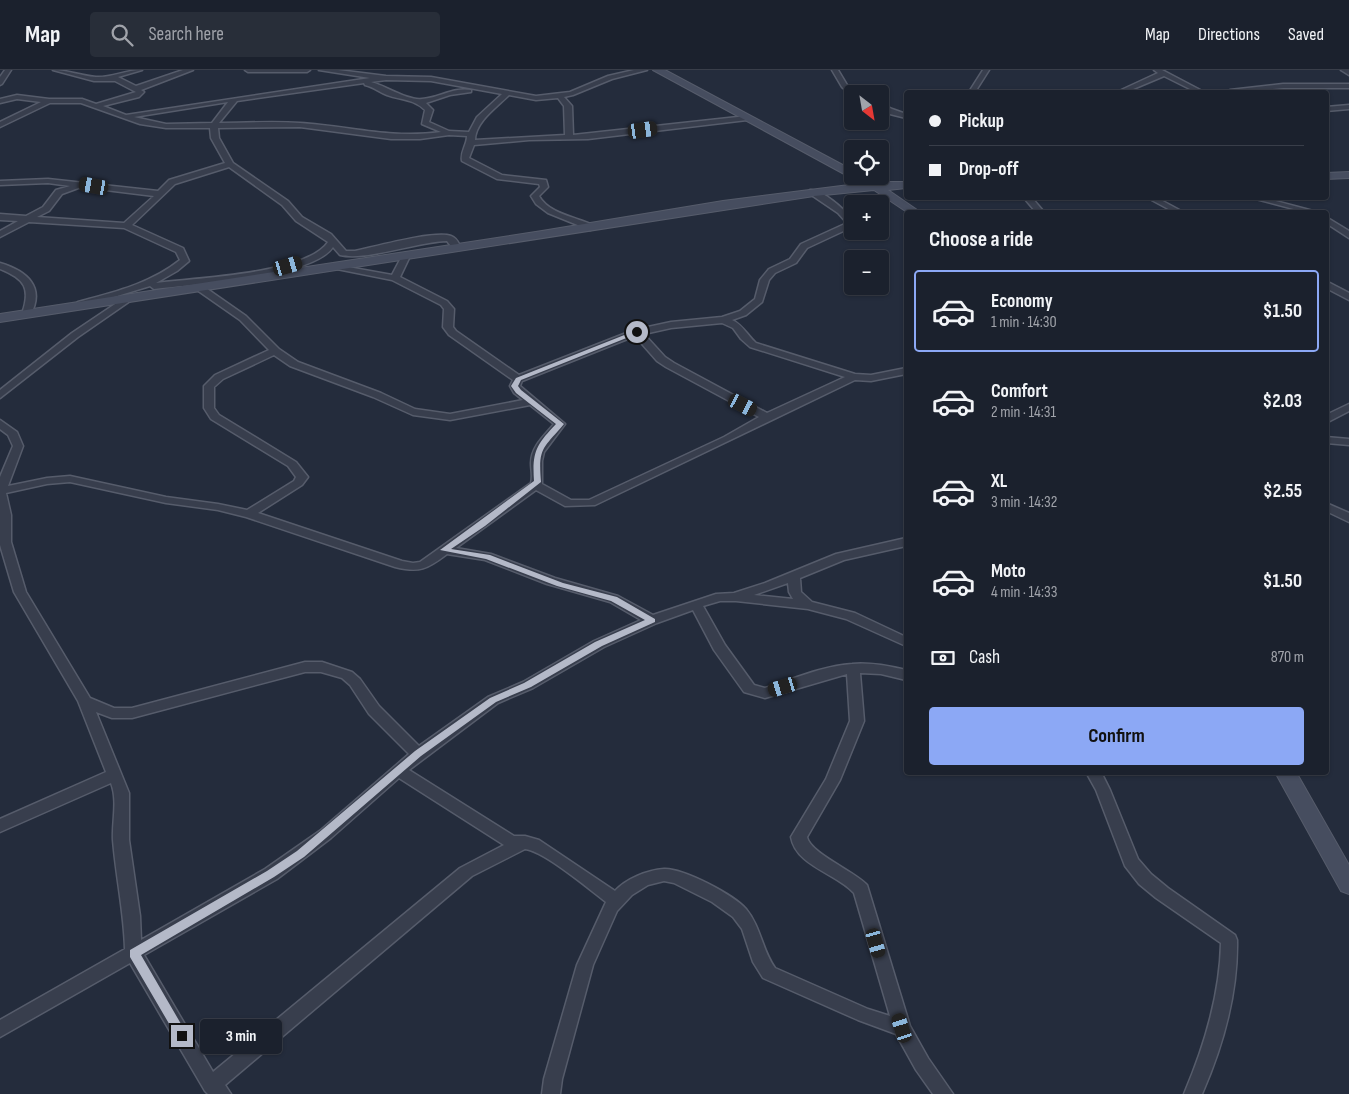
<!DOCTYPE html>
<meta charset="utf-8">
<style>
:root{--surface:#1b212d;--page:#282e39;--text:#f1f3f6;--muted:#a0a3aa;--line:#393e49;--accent:#8ca8f5}
body{margin:0;font-family:"Sofia Sans Condensed",sans-serif;background:var(--page);color:var(--text);height:100vh;display:flex;flex-direction:column;font-size:19px;white-space:nowrap}
*{box-sizing:border-box;margin:0}
p{font-size:16px;color:var(--muted)}
.icon{flex:none;width:28px;height:28px;fill:none;stroke:currentColor;stroke-width:2;stroke-linecap:round;stroke-linejoin:round}
.map{position:relative;flex:1;overflow:hidden}
.sheet{position:absolute;left:904px;top:140px;width:425px;height:565px;display:flex;flex-direction:column;background:var(--surface);border-radius:5px;box-shadow:0 1px 4px #0004,0 0 0 1px var(--line)}
.sheet>*{flex:none}
.hud{position:absolute;left:904px;top:20px;width:425px;height:110px;border-radius:5px;box-shadow:0 1px 4px #0004,0 0 0 1px var(--line);display:grid;align-content:center;height:110px;padding:0 25px;background:var(--surface)}
.needle{width:32px;rotate:149deg}
.buttons{position:absolute;left:844px;top:15px;display:grid;gap:10px}
.buttons a{display:grid;place-items:center;width:45px;height:45px;border-radius:5px;background:var(--surface);box-shadow:0 1px 4px #0004,0 0 0 1px var(--line);font-size:25px}
.end{position:absolute;width:22px;height:22px;margin:-11px;border:6px solid #b4b9c8;background:#111;box-shadow:0 0 0 2px #111}
.from{border-radius:50%}
.bubble{position:absolute;height:35px;border-radius:5px;background:var(--surface);box-shadow:0 1px 4px #0004,0 0 0 1px var(--line);font-size:16px;font-weight:700;line-height:35px;text-align:center}
.car{position:absolute;width:15px;height:30px;margin:-15px -8px;border-radius:6px;box-shadow:0 0 4px 1px #0007;background:linear-gradient(#222 24%,#8ab4d8 0 40%,#222 0 76%,#8ab4d8 0 86%,#222 0)}
.hud b{display:flex;align-items:center;gap:18px;height:48px;font-size:19px}
.hud b+b{border-top:1px solid var(--line)}
.hud i{width:12px;height:12px;background:var(--text)}
ul{padding:0;list-style:none}
li{display:flex;align-items:center;gap:15px;height:82px;margin:0 10px 8px;padding:0 15px;border:2px solid transparent;border-radius:5px}
li div{flex:1}
li b{display:block;font-size:19px}
li em{font-style:normal;font-weight:700}
li.selected{border-color:var(--accent)}
li>.icon{width:45px;height:45px;stroke-width:1.5}
h2{padding:0 25px;font-size:22px;line-height:60px}
.pay{display:flex;align-items:center;gap:12px;height:55px;padding:0 25px;font-size:19px}
.pay p{margin-inline-start:auto}
.button{display:flex;gap:10px;margin-top:auto;padding:10px 25px}
.button a{flex:1;height:58px;border-radius:5px;background:var(--accent);color:#111;font-size:20px;font-weight:700;line-height:58px;text-align:center}
header{display:flex;align-items:center;gap:30px;box-sizing:border-box;height:70px;padding:0 25px;background:var(--surface);border-bottom:1px solid var(--line)}
header strong{font-size:24px}
nav{display:flex;gap:28px;margin-inline-start:auto;font-size:18px}
.search{width:350px;height:45px;background:var(--page);display:flex;align-items:center;gap:12px;box-sizing:border-box;padding:0 18px;border-radius:5px;color:var(--muted);font-size:19px}
.map>svg:first-child{display:block}
</style>
<header>
<strong>Map</strong>
<div class="search"><svg class="icon" aria-label="search" viewBox="0 0 24 24"><circle cx="10" cy="10" r="6"/><path d="M15 15l6 6"/></svg>Search here</div>
<nav><a>Map</a><a>Directions</a><a>Saved</a></nav>
</header>
<div class="map">
<svg width="1349" height="1024" viewBox="0 0 1349 1024">
<rect width="100%" height="100%" fill="#242c3c"/>
<g fill="none" stroke-linecap="round" stroke-linejoin="round">
<g stroke="#565c6b" stroke-width="3">
<g id="street">
<path d="M5,0H11L2,14L0,15V7Z"/>
<path d="M53,0C68,0 81,6 96,7C111,8 126,0 142,0L118,7L136,16L183,0H193L141,20L144,22L139,27L103,36L126,45L370,8L319,0H338L386,6L431,7L536,26L570,22L608,6L634,0H647L612,9L573,25L564,27L572,36L573,65L747,46L751,48L747,50L588,69L529,70L474,75L469,88L502,105L546,110L548,117L539,126C549,144 576,147 593,155V159L590,160L548,143L536,134L531,126L540,117L539,114L497,109L462,91C460,82 467,75 467,66L449,65L420,69H391L300,57L218,58L219,68L233,93L288,131L302,147L331,164L346,181H355C374,177 435,160 451,166C457,168 459,174 461,178L454,180L447,171C416,172 367,191 340,185L333,177C312,208 192,214 154,219L150,216L81,237L76,234L78,232C114,222 150,214 180,190L176,182L124,158L29,152L0,167V161L18,151L0,150V144L26,146L43,137L56,120L70,116L48,113L0,115V111L48,109L158,121L169,110L225,93L211,68L210,58H166L140,54L81,33H50L0,57V52L41,32L17,29L0,33V29L17,25L49,29H82L96,34L136,22L115,11H94ZM386,10L431,11L502,24L477,47L469,62L449,61L429,52L433,40L426,33L450,25L471,22V20C453,17 439,28 422,29C408,31 384,15 371,12ZM364,13L365,15C374,17 379,22 387,25C401,30 414,29 425,40L422,54L441,62C389,69 350,56 300,53C273,51 246,53 219,53L237,31ZM509,25L536,30L558,28L564,36L565,65L475,70C475,52 497,37 509,25ZM228,32L212,53L166,54L134,47ZM229,97L282,135L296,151L328,172C307,204 195,208 156,213L177,201L189,191L183,178L132,155L175,114ZM81,117L154,126L124,153L37,147L49,141L62,124Z"/>
<path d="M245,0H310L307,2H248Z"/>
<path d="M832,0H838L847,15L858,24H852V25L842,17Z"/>
<path d="M983,0H989L975,22H969Z"/>
<path d="M1154,0H1162L1204,22H1196L1164,6L1126,22H1117L1158,3Z"/>
<path d="M1341,0H1349V5Z"/>
<path d="M1283,14H1349V18H1283L1244,22H1226L1230,20Z"/>
<path d="M880,33L892,39L906,44V48L886,43L880,38Z"/>
<path d="M1349,35V39L1326,41V37Z"/>
<path d="M810,120C822,119 845,140 852,149V157L807,178L796,193L775,203L769,210L762,232L746,245L732,250C743,255 747,265 756,273L855,304L871,305L906,298V304L871,311L855,310L595,435L565,436L536,420L456,478L491,484L555,508L618,526L653,545L716,524L734,523L765,513L836,484L906,468V476L844,490L800,508L801,522L812,532L855,543L906,567V576L846,549L808,539L736,531H720L703,536L725,575L754,615L765,618C793,609 823,596 852,594C870,592 889,596 906,600V610L881,604L860,603L864,651L840,710L807,767C810,783 854,801 867,815L910,956L928,988L953,1024H933L916,1000L896,964L858,950L763,908L753,892L742,859L733,847L712,832L674,813L664,811L648,815L632,825L617,841L593,895L562,1009L560,1024H542L544,1009L577,895L606,832C589,819 544,781 525,779L472,806L225,1015L231,1024H208L205,1021L130,893L0,967V950L125,879C124,842 116,807 113,770C112,751 118,731 111,713L0,762V749L106,702L78,631L14,522L0,475V407L13,376L8,365L0,359V350L17,362L23,376L8,416L47,408L70,406L166,427L218,434L247,440L294,411L296,407L288,396L211,349L204,338V316L215,305L269,280L240,250L197,220V216H203L246,246L279,279L298,292L381,323L415,339L450,344L523,330L514,323L510,316L513,310L449,265L443,257L444,239L441,235L392,210L337,199V195L392,205L403,184H409L410,186L400,207L447,231L454,239L453,257L456,261L519,305L634,260L671,252L722,247L740,241L755,229L760,210L769,199L790,189L801,174L847,153L838,143L810,124ZM722,253L733,258L741,269L750,277L845,307L767,343L674,293L665,287L644,264L671,258ZM635,266L657,291L666,297L759,347L724,367L589,430H571L542,414V391L544,382L565,354L520,316L522,311ZM274,285L290,296L373,327L413,345L450,350L530,335L554,354C544,366 531,377 531,393C531,400 533,406 531,413L420,492L413,493L402,491L258,443L302,415L308,407L296,392L219,345L214,338V317L223,309ZM70,412L166,433L218,440L246,447L395,497C420,503 427,499 447,484L485,490L547,514L610,532L641,550L594,571L523,612L488,627L419,676L379,636L360,609L352,602L322,592H305L132,638H114L90,628L26,522L11,472V445L6,423L47,414ZM788,513L789,522L793,529L754,525ZM693,540L714,580L744,622L765,628L847,604L850,651L826,709L791,767C796,796 836,803 854,823L890,946L868,939L775,898C762,880 761,857 746,839C734,825 683,798 664,799C647,800 626,809 615,821L539,770L525,766H514L409,700L498,633L533,618L604,577L657,553ZM305,602H321L342,608L350,615L369,644L409,684L321,760L265,799L141,870L140,846L129,770V723L96,642L112,648H132ZM399,708L504,775L460,798L213,1002L144,885L277,809L331,768Z"/>
<path d="M1024,128H1032L1044,142H1036Z"/>
<path d="M1148,128H1157L1183,142H1174Z"/>
<path d="M1252,128H1264L1317,142H1305Z"/>
<path d="M1326,147L1349,161V168L1326,153Z"/>
<path d="M0,193C27,201 46,217 30,246H24L22,244C31,218 25,209 0,199Z"/>
<path d="M1326,211L1349,223V230L1326,218Z"/>
<path d="M127,226L132,229L130,231L78,267L0,328V320L72,263Z"/>
<path d="M1349,334V341L1326,353V345Z"/>
<path d="M1326,367L1349,369V375L1326,373Z"/>
<path d="M1326,433L1349,443V452L1326,441Z"/>
<path d="M1086,702H1101L1110,720L1138,789L1151,804L1168,818L1235,865L1237,870C1238,923 1223,976 1202,1024H1184C1204,977 1220,925 1221,873L1156,828L1139,814L1125,796L1096,720Z"/>
</g>
</g>
<g stroke="#565c6b" stroke-width="2">
<g id="secondary">
<path d="M653,0H665L852,100V106H856H848Z"/>
<path d="M1349,102V108L1326,109V103Z"/>
<path d="M873,112H906V118L888,120L920,142H907L874,120L814,126L0,252V244L542,161L723,131Z"/>
<path d="M1275,702H1296L1349,795V824L1341,821Z"/>
</g>
</g>
<use href="#street" fill="#383e4d" fill-rule="evenodd"/>
<use href="#secondary" fill="#464d5f" fill-rule="evenodd"/>
</g>
<path fill="#b4b9c8" d="M637,260L639,263L521,310L518,316L521,320L564,354C543,379 538,377 541,412L485,456L451,479L490,485L563,513L617,527L655,549V552L602,576L531,617L496,632L421,686L304,787L274,807L141,885L188,966L182,971L178,969L130,887V880L267,801L297,781L415,681L490,628L524,613L595,572L645,550L611,531L557,516L486,489L440,480L534,411C532,382 536,375 556,354L516,323L511,316L516,308Z"/>
</svg>
<div class="buttons">
<a><svg class="needle" viewBox="-14 -14 28 28"><path d="M0-13l5 13h-10z" fill="#e53935"/><path d="M0 13l5-13h-10z" fill="#a0a3aa"/></svg></a>
<a><svg class="icon" aria-label="locate" viewBox="0 0 24 24"><circle cx="12" cy="12" r="6"/><path d="M12 2v4M12 18v4M2 12h4M18 12h4"/></svg></a>
<a>+</a>
<a>−</a>
</div>
<i class="end from" style="left:637px;top:262px"></i>
<i class="end" style="left:182px;top:966px"></i>
<div class="bubble" style="left:200px;top:949px;width:82px">3 min</div>
<i class="car" style="left:643px;top:60px;rotate:82deg"></i>
<i class="car" style="left:94px;top:116px;rotate:280deg"></i>
<i class="car" style="left:288px;top:196px;rotate:74deg"></i>
<i class="car" style="left:743px;top:335px;rotate:117deg"></i>
<i class="car" style="left:783px;top:617px;rotate:253deg"></i>
<i class="car" style="left:876px;top:873px;rotate:164deg"></i>
<i class="car" style="left:902px;top:958px;rotate:342deg"></i>
<div class="hud">
<b><i class="from"></i>Pickup</b>
<b><i></i>Drop-off</b>
</div>
<section class="sheet">
<h2>Choose a ride</h2>
<ul>
<li class="selected"><svg class="icon" aria-label="car" viewBox="0 0 24 24"><path d="M5 17H2v-5l4-1 3-4h7l3 4 3 1v5h-3M9 17h6M6 11h13"/><circle cx="7" cy="17" r="2"/><circle cx="17" cy="17" r="2"/></svg><div><b>Economy</b><p>1 min · 14:30</p></div><em>$1.50</em></li>
<li><svg class="icon" aria-label="car" viewBox="0 0 24 24"><path d="M5 17H2v-5l4-1 3-4h7l3 4 3 1v5h-3M9 17h6M6 11h13"/><circle cx="7" cy="17" r="2"/><circle cx="17" cy="17" r="2"/></svg><div><b>Comfort</b><p>2 min · 14:31</p></div><em>$2.03</em></li>
<li><svg class="icon" aria-label="car" viewBox="0 0 24 24"><path d="M5 17H2v-5l4-1 3-4h7l3 4 3 1v5h-3M9 17h6M6 11h13"/><circle cx="7" cy="17" r="2"/><circle cx="17" cy="17" r="2"/></svg><div><b>XL</b><p>3 min · 14:32</p></div><em>$2.55</em></li>
<li><svg class="icon" aria-label="car" viewBox="0 0 24 24"><path d="M5 17H2v-5l4-1 3-4h7l3 4 3 1v5h-3M9 17h6M6 11h13"/><circle cx="7" cy="17" r="2"/><circle cx="17" cy="17" r="2"/></svg><div><b>Moto</b><p>4 min · 14:33</p></div><em>$1.50</em></li>
</ul>
<div class="pay"><svg class="icon" aria-label="cash" viewBox="0 0 24 24"><path d="M3 7h18v10H3z"/><circle cx="12" cy="12" r="2"/></svg>Cash<p>870 m</p></div>
<div class="button"><a>Confirm</a></div>
</section>
</div>
